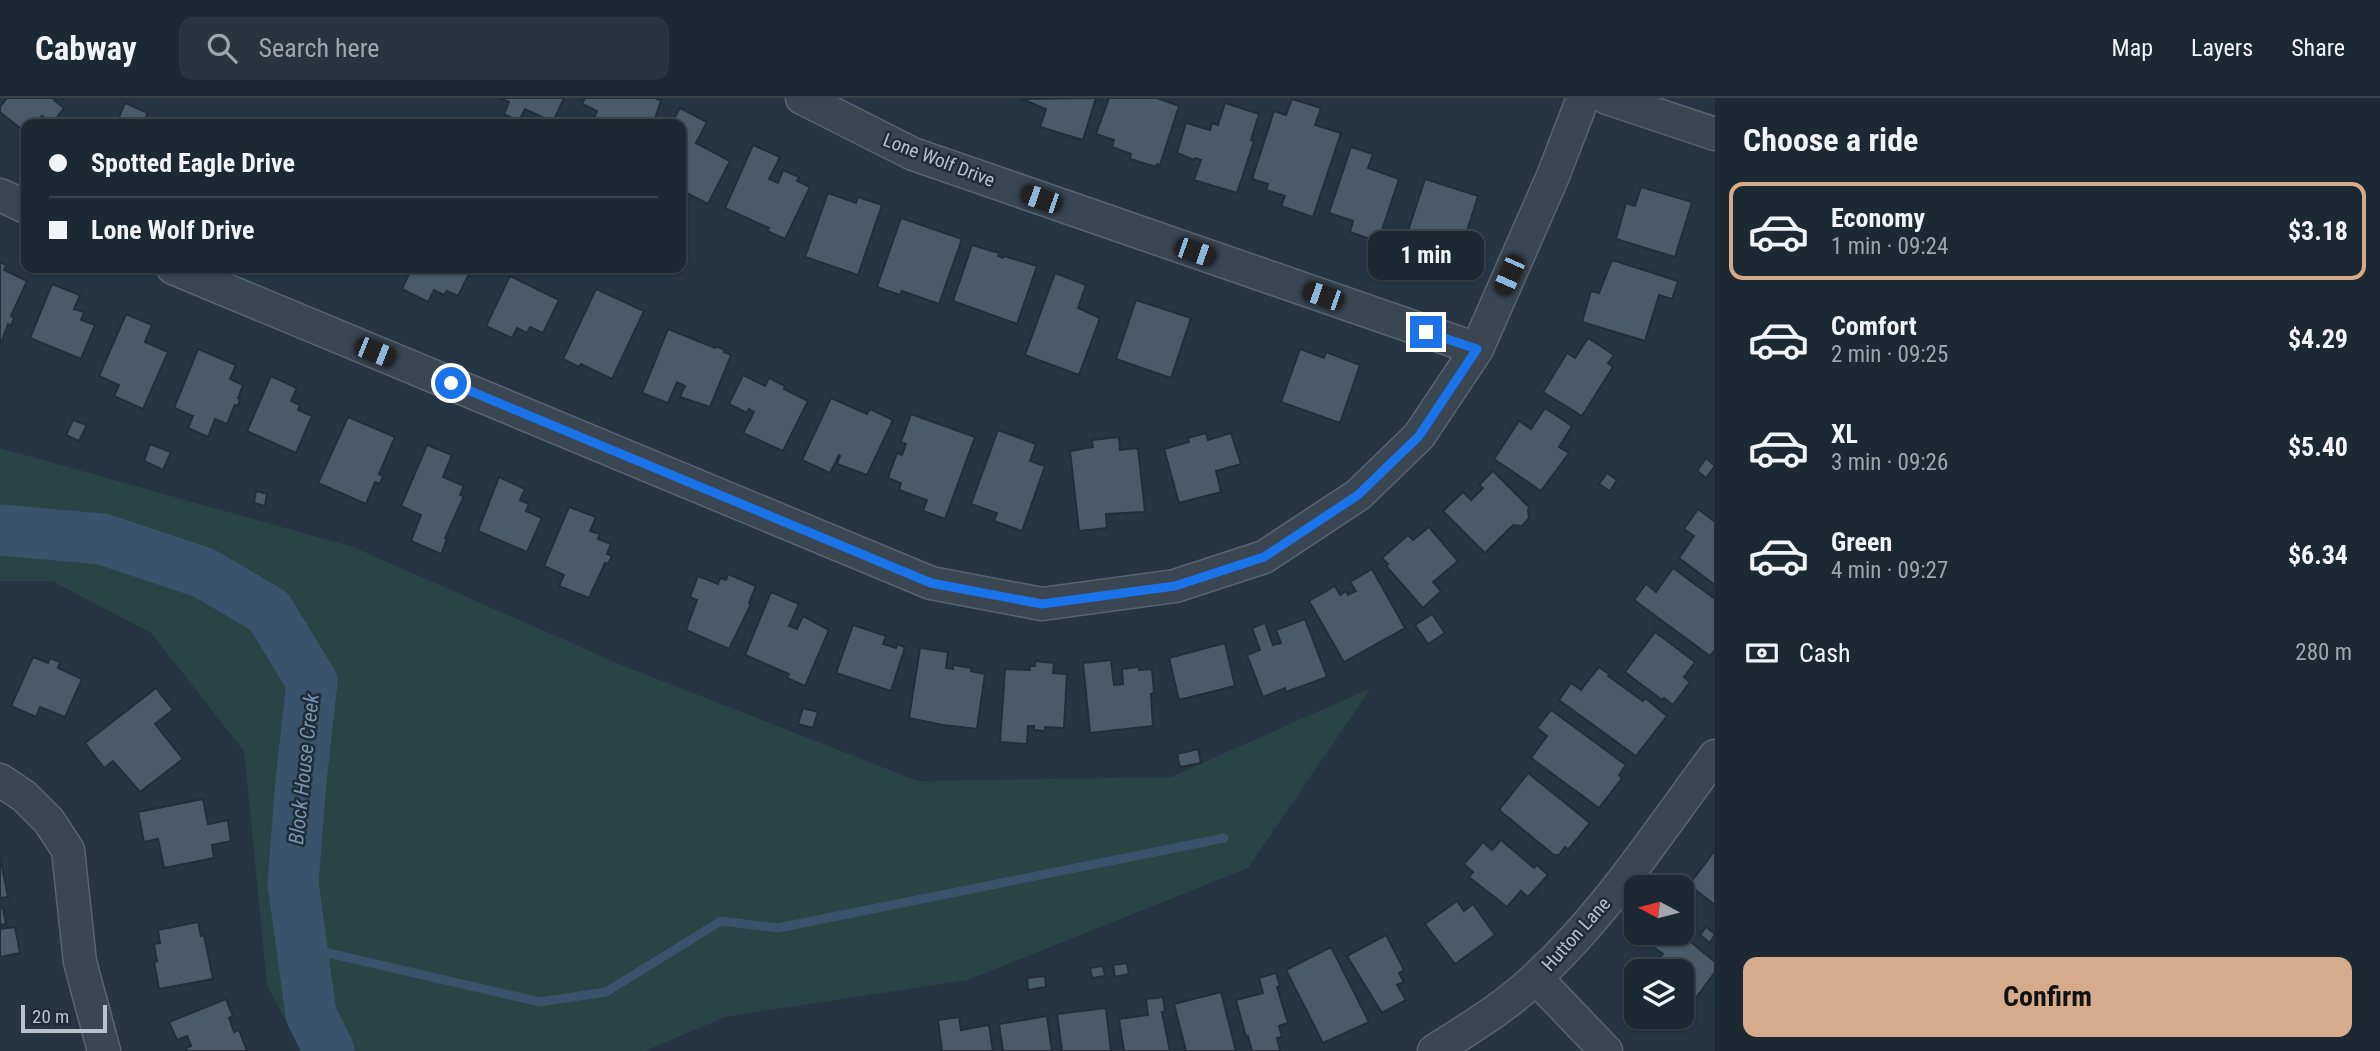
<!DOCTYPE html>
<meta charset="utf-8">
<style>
:root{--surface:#1c2832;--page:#29343e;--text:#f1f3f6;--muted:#a0a6ac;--line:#3a444d;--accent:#d6ab8b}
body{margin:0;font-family:"Roboto Condensed",sans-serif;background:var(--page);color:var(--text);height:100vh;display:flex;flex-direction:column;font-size:26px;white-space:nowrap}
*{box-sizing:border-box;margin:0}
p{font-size:23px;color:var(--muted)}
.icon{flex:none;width:38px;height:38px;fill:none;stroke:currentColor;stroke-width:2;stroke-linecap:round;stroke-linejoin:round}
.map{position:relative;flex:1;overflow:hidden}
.sheet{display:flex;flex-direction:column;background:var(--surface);width:665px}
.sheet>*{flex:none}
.hud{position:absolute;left:21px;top:21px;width:665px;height:154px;border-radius:14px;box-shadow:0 2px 5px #0004,0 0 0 2px var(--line);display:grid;align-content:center;height:154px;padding:0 28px;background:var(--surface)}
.needle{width:46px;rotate:277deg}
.tools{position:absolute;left:1624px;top:777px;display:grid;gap:14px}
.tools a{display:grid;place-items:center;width:70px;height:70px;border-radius:14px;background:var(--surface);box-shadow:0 2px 5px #0004,0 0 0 2px var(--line);font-size:35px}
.scale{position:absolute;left:21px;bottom:18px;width:86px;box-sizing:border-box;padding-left:7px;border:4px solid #b7c2cd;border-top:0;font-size:19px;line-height:24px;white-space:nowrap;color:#b7c2cd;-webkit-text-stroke:5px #1f2c38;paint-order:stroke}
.end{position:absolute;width:32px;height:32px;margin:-16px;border:9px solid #1a73e8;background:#fff;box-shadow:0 0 0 4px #fff}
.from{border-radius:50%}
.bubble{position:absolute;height:49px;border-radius:14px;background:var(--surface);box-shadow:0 2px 5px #0004,0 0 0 2px var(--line);font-size:23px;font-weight:700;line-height:49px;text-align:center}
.car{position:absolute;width:21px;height:42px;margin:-21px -10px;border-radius:9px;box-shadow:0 0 5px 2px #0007;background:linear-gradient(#222 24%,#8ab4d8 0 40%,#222 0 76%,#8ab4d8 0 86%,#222 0)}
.hud b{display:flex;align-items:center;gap:24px;height:66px;font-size:26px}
.hud b+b{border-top:2px solid var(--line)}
.hud i{width:18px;height:18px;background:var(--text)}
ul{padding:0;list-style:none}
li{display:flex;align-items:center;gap:21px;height:98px;margin:0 14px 10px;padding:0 14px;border:4px solid transparent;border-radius:14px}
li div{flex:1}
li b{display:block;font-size:26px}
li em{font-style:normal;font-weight:700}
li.active{border-color:var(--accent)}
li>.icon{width:63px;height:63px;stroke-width:1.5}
h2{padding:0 28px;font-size:32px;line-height:84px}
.pay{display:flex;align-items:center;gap:18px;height:77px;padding:0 28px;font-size:26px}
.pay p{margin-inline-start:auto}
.action{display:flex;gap:14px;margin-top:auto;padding:14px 28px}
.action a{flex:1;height:80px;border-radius:14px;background:var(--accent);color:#111;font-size:28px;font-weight:700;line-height:80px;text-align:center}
header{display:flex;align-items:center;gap:42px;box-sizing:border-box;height:98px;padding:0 35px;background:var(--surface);border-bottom:2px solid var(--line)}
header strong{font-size:33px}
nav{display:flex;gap:38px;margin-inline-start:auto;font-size:24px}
.search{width:490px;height:63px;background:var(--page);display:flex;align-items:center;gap:18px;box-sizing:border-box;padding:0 24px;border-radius:14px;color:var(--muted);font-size:26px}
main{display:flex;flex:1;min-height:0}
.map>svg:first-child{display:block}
</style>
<header>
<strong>Cabway</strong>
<div class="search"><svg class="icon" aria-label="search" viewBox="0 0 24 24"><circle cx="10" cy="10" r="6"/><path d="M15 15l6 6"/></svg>Search here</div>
<nav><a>Map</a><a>Layers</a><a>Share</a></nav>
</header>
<main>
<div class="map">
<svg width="1715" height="953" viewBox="0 0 1715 953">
<rect width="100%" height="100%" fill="#253543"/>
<path fill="#284444" d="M0,350L353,449L624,568L918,683L1171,679L1371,590L1248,770L968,882L725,919L645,953H301L267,887L244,653L151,535L52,483H0Z"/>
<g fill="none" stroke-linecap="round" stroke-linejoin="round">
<path stroke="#38536b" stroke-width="9" d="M302,849L540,904L606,894L721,823L778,830L1224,740"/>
<path stroke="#38536b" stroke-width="51" d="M0,432L102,441L204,475L269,513L312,584L301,683L293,785L311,916L329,953"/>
</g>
<g fill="#495b6a" stroke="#212e3a" stroke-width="2">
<path d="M7,0H55L54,2L64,10L52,26L42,18L35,26H26V35L0,14V9Z"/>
<path d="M500,0H564L553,24L525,11L519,23L504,16L509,4Z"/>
<path d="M585,0H655L661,3L653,26H591L597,13L582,6Z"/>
<path d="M1096,0L1083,42L1040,29L1046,11L1022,1Z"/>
<path d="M1109,0H1157L1179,8L1160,67L1157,66L1156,69L1130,61L1131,56L1112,49L1114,42L1096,36Z"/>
<path d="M1292,1L1321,10L1315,27L1341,35L1313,119L1281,108L1285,98L1266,92L1268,86L1252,81L1274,13L1286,17Z"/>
<path d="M125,5L148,15L145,21L157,26H116Z"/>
<path d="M1225,5L1259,16L1251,42L1254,43L1237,95L1194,82L1201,62L1195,60L1194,62L1177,55L1186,25L1210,32L1212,25L1218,27Z"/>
<path d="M680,10L707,24L696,45L730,63L708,106L681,92V26H671Z"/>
<path d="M753,47L780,59L769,81L778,85L783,72L799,79L797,83L810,89L785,141L767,133L769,130L725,110Z"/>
<path d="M1351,49L1373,56L1368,70L1399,81L1378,144L1350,134L1353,123L1329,115Z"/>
<path d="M1425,81L1478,98L1455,171L1429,163L1432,154L1404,145Z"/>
<path d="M1641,89L1692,104L1675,159L1616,141L1626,105L1635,108Z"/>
<path d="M828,95L856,105L858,99L882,107L858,177L805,159Z"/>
<path d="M901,120L962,141L939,206L902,193L900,197L877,189Z"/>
<path d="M972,147L999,155L998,158L1003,160L1004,158L1037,168L1017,226L953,203Z"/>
<path d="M1612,162L1678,183L1672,201L1659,197L1645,243L1582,224L1591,193L1599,195Z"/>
<path d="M0,164L6,167L4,172L27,183L11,218L14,220L11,228L8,226L0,248Z"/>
<path d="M412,170H472L458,198L447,193L444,197L434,192L428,204L402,191Z"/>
<path d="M1055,175L1086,187L1078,210L1100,220L1079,277L1025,257Z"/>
<path d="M510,178L559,202L543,235L530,229L527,235L517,230L512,240L486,228Z"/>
<path d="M52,186L80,197L74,211L84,214L81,222L95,227L81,261L30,240Z"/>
<path d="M596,191L644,213L612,281L581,266L579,269L563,261Z"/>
<path d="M1136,202L1191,220L1171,280L1116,261Z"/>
<path d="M126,216L152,227L145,244L168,254L143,311L114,298L119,287L99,278Z"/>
<path d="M668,231L715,250L716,248L725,252L724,254L731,257L710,309L680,299L685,288L677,284L668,305L642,295Z"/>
<path d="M1588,240L1614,257L1608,265L1613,269L1582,318L1543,294L1567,255L1575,260Z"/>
<path d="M198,251L236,267L230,281L243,287L238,300L240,301L238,308L235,307L227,326L215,321L208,339L188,330L193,318L174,310Z"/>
<path d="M1300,251L1324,260L1326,254L1360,267L1340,325L1281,304Z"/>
<path d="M743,277L765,288L769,280L785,288L784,291L808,303L783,353L743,335L754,314L749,311L747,315L729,306Z"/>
<path d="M271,278L297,290L291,303L300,307L298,312L312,318L296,355L247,333Z"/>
<path d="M831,300L867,316L870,311L893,322L867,377L837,366L840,358L839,357L830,375L802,362Z"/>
<path d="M1545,310L1572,328L1559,349L1569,355L1541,393L1494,361L1519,323L1531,331Z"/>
<path d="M911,316L975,339L945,421L923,413L927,402L899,392L901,385L888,380L897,355L902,357L906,346L901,344Z"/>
<path d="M348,319L395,339L379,376L383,378L380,386L375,384L366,406L318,385Z"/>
<path d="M73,322L87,327L79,343L66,337Z"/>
<path d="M998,332L1036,346L1030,363L1045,368L1022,433L994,423L997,415L971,406Z"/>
<path d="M1206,335L1208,342L1231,335L1241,366L1216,373L1221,394L1179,405L1164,351L1189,344L1188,340Z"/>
<path d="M1119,339L1120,352L1138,350L1145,414L1106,416L1107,430L1079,433L1070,353L1093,349L1092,342Z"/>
<path d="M150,346L171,354L163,372L144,363Z"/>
<path d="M427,347L452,357L443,379L464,388L460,397L464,398L445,440L447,441L441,456L411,443L421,417L401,408Z"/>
<path d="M1706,360L1715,368L1706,380L1697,373Z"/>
<path d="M1493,373L1530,410L1528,412L1529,420L1522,428L1513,427L1485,455L1443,413L1463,394L1471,402L1483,390L1479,387Z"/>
<path d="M1607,375L1617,382L1610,393L1599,386Z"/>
<path d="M499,379L525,391L520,402L529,406L526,413L542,420L527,454L478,433Z"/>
<path d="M256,393L267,396L265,408L254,405Z"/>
<path d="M569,409L596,419L590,433L600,436L598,441L611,446L607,456L612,458L608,466L605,465L589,500L559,488L564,477L544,468Z"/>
<path d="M1698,411L1715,424V487L1679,460L1694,438L1684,431Z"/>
<path d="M1429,429L1458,463L1433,484L1441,493L1423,510L1386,468L1388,466L1382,460L1408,437L1413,442Z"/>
<path d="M1673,470L1715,501V552L1710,558L1634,502L1646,486L1656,494Z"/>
<path d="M1372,471L1405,530L1344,564L1309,503L1335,488L1340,497L1346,493L1348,497L1356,493L1350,484Z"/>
<path d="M728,476L756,488L749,505L751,506L729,551L686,532L697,502L690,499L698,478L718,486L720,480L726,482Z"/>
<path d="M771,494L799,506L789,528L797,531L803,518L829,532L805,588L787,580L789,576L745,557Z"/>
<path d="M1432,516L1445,535L1428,546L1415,527Z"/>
<path d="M1305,521L1327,579L1286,594L1285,590L1263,599L1247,557L1260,552L1252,530L1265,525L1273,547L1281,545L1276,532Z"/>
<path d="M853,527L886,538L883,546L896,550L897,546L905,549L891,593L836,575Z"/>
<path d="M1655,534L1695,564L1684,579L1690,584L1673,607L1664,600L1662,602L1625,574Z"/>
<path d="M1225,545L1235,588L1179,602L1169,560Z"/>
<path d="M920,550L948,554L946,570L953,571V567L972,570L971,573L985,576L977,631L943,627L909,620Z"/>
<path d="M33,559L48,565L50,560L60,564L58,570L82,581L65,619L40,609L36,619L11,608Z"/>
<path d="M1111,562L1114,587L1123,586L1122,571L1139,569V572L1152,571L1154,595L1151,596L1153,628L1090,635L1083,565Z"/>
<path d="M1035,563L1054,565L1053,575L1067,576L1064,630L1045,629V633L1034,632V628H1028L1027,646L1000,644L1005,571L1030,572V568H1035Z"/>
<path d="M1599,569L1609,576L1608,578L1643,603L1645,600L1667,618L1636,658L1559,602L1571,585L1581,592Z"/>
<path d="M156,590L173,612L155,626L183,661L140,694L113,663L104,670L85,645Z"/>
<path d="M803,610L818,614L813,630L798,626Z"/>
<path d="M1551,612L1626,667L1619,677L1622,680L1599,710L1531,660L1547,638L1537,630Z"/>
<path d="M1198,651L1201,665L1180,669L1177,656Z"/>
<path d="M1528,675L1590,725L1568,752L1565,749L1559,757H1554L1499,712Z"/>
<path d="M203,701L208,726L228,722L231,743L212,747L214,760L164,770L158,741L144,744L138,714Z"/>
<path d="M1501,742L1534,770L1537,767L1548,777L1528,799L1521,793L1507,809L1469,779L1473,774L1464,766L1483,744L1492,752Z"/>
<path d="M1715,752V807L1689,787Z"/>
<path d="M0,759L8,799L0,800Z"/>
<path d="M1457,803L1464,813L1473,806L1495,837L1455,866L1425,826Z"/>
<path d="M3,810L6,826L0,827L1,831L15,829L20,855L0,859V811Z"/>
<path d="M198,824L201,838L204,837L213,881L159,891L154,864L157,863L154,846L160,845L158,832Z"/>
<path d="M1706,829L1715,836L1710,845L1700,837Z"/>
<path d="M1658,835H1680L1715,864V874L1696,900L1682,890V873H1659L1653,869L1663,856L1649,846Z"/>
<path d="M1386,837L1404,872L1399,875L1404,884L1397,887L1406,902L1382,915L1347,858Z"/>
<path d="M1331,849L1369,924L1323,945L1286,872Z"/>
<path d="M1127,865L1129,876L1115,879L1113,867Z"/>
<path d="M1103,868L1105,878L1092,880L1090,870Z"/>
<path d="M1276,875L1280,888L1277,889L1288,925L1279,928L1282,939L1277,940L1280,953H1252L1248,938L1246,939L1236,902L1263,895L1259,880Z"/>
<path d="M1045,878L1046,889L1028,892L1027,880Z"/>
<path d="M1221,894L1236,953H1186L1174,906Z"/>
<path d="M1163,899L1165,914H1162L1170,953H1124L1119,921L1148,917L1146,901Z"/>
<path d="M226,901L233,918L229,920L234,934L239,932L247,953H187L186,950L191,948L187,938L177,942L169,924Z"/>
<path d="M1106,910L1111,953H1062L1057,916Z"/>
<path d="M1047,918L1052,953H1003L999,926Z"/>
<path d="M959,919L961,932L989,927L993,953H942L938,922Z"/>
</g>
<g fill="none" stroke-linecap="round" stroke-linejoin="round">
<g stroke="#586570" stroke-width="35">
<g id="minor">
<path d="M802,0L913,56L1477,251"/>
<path d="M1607,0L1715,36"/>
<path d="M0,97L26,109"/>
<path d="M173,170L931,485L1042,506L1175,488L1264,459L1358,397L1419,338L1477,251L1553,78L1583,0"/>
<path d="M0,682L24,698L49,723L68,752L80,864L104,953"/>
<path d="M1536,880L1606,953"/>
<path d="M1434,953C1470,930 1507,908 1538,878C1607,814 1659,733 1715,658"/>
</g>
</g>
<use href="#minor" stroke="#3a4753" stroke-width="32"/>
</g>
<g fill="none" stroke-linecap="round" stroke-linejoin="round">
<path stroke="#1a73e8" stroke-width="9" d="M451,285L931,485L1042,506L1175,488L1264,459L1358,397L1419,338L1477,251L1426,234"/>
</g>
<g text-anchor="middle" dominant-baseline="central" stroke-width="5" stroke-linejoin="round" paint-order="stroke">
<g font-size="19" fill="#b7c2cd" stroke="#1f2c38">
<text transform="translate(939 62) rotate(21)">Lone Wolf Drive</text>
<text transform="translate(1576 836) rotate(-48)">Hutton Lane</text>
</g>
<g font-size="21" font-style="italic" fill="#7696b1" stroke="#1f2c38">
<text transform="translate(304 671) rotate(-84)">Block House Creek</text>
</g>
</g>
</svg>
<div class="tools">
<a><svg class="needle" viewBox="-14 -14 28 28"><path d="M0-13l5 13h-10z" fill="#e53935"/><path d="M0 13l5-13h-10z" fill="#a0a6ac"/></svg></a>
<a><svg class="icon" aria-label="layers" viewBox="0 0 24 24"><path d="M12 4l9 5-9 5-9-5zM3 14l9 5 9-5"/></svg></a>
</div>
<div class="scale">20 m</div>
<i class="end from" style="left:451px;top:285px"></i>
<i class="end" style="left:1426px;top:234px"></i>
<div class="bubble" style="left:1368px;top:133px;width:116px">1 min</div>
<i class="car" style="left:1041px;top:101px;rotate:289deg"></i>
<i class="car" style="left:1195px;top:154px;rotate:109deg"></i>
<i class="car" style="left:1509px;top:177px;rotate:204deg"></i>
<i class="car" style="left:1323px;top:198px;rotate:289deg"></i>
<i class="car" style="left:375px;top:254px;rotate:112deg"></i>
<div class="hud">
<b><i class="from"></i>Spotted Eagle Drive</b>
<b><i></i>Lone Wolf Drive</b>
</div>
</div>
<section class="sheet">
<h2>Choose a ride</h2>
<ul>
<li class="active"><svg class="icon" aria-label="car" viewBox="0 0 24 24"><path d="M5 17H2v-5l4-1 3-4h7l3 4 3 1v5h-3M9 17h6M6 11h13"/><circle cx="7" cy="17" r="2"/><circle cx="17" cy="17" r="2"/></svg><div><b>Economy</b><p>1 min · 09:24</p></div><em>$3.18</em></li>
<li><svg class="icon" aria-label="car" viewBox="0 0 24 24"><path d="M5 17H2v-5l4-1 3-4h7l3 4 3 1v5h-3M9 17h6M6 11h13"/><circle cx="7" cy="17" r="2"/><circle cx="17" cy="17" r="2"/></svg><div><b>Comfort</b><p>2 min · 09:25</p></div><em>$4.29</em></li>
<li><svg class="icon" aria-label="car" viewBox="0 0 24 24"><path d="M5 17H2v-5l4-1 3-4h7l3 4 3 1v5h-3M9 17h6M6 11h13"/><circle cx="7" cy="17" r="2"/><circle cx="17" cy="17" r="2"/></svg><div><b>XL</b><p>3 min · 09:26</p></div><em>$5.40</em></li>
<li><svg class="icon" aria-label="car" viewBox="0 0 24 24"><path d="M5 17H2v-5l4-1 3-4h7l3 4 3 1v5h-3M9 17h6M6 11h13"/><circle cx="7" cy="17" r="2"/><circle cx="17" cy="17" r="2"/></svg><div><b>Green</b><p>4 min · 09:27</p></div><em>$6.34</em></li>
</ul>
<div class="pay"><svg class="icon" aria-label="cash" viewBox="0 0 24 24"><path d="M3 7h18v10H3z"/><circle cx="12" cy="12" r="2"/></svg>Cash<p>280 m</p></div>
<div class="action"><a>Confirm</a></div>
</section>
</main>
